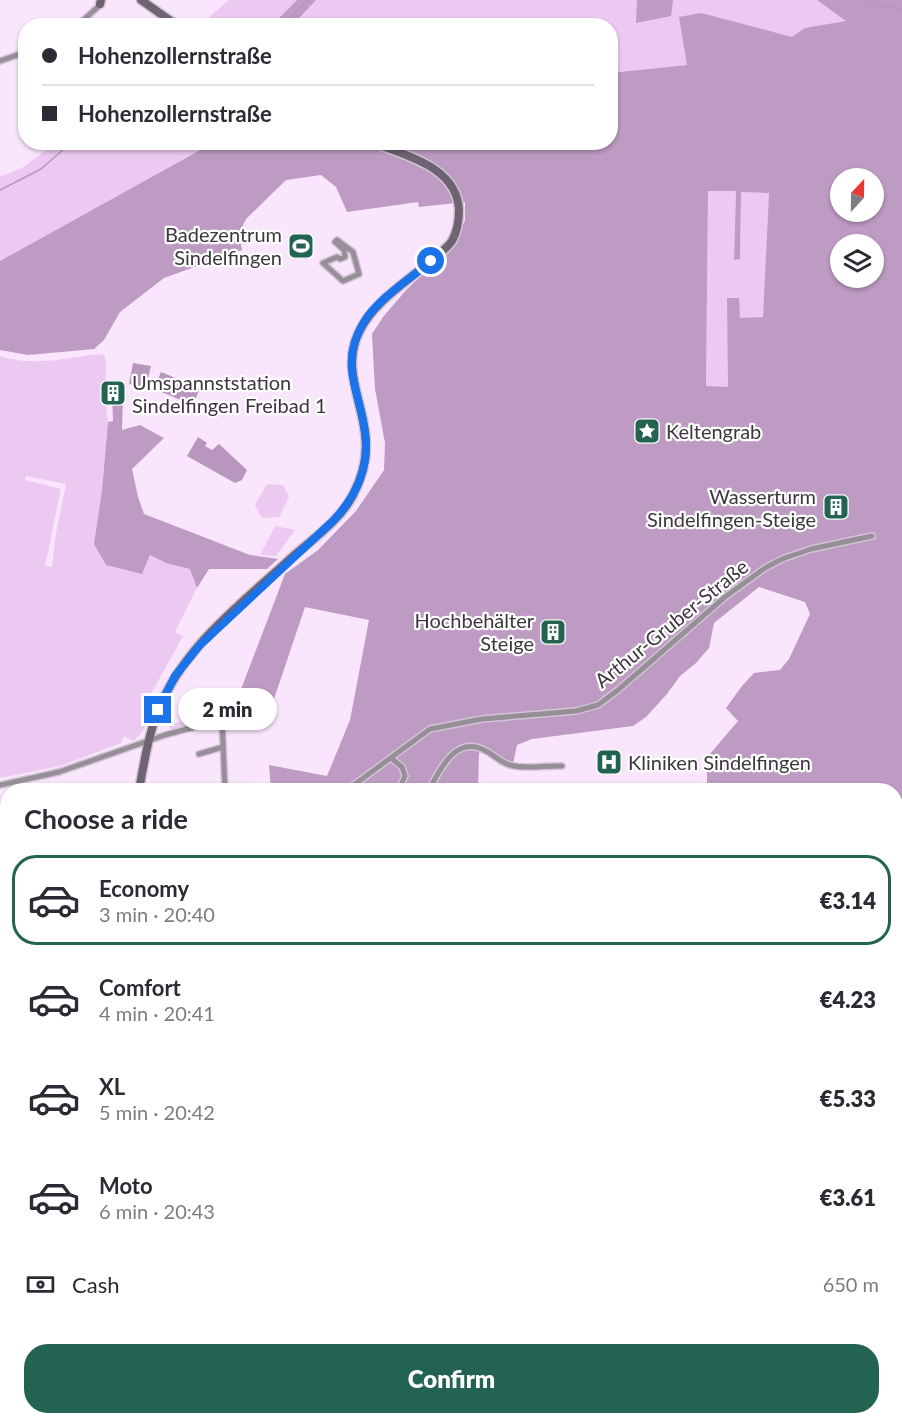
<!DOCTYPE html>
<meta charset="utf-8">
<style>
:root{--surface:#fff;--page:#f7f7f7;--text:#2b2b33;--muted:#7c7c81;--line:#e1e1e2;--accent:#226351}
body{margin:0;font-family:Lato,sans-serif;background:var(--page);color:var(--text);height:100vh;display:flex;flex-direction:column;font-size:22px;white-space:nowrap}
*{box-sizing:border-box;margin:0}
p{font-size:20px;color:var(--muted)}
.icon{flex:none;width:33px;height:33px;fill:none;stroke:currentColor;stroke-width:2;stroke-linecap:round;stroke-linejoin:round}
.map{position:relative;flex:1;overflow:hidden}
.sheet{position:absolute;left:0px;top:783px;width:903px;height:642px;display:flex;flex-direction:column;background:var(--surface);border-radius:24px 24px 0 0;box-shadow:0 2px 4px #0004}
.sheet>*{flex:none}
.guide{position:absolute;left:18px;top:18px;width:600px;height:132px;border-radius:24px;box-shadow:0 2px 4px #0004;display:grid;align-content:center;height:132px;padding:0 24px;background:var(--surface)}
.needle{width:39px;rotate:22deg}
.controls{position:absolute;left:830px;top:168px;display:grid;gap:12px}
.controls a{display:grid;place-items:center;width:54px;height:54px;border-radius:50%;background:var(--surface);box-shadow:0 2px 4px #0004;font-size:30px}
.end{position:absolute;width:27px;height:27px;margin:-14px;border:8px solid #1a73e8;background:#fff;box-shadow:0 0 0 3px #fff}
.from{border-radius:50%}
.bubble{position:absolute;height:42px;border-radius:21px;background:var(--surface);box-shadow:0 2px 4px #0004;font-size:20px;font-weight:800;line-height:42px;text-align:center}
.guide b{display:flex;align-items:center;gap:21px;height:57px;font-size:22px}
.guide b+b{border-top:2px solid var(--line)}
.guide i{width:15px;height:15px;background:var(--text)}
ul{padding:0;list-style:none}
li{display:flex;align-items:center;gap:18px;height:90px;margin:0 12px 9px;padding:0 12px;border:3px solid transparent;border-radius:24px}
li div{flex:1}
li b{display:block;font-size:22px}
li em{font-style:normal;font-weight:800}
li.selected{border-color:var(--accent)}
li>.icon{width:54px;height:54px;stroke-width:1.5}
h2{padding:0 24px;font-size:27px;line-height:72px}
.pay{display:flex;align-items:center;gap:15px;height:66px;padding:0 24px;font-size:22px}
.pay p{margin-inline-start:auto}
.action{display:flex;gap:12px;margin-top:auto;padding:12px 24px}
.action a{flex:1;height:69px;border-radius:24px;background:var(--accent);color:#fff;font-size:24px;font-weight:800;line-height:69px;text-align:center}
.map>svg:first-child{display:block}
</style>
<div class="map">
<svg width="902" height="1425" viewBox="0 0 902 1425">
<rect width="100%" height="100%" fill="#f9e6fc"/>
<g fill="#ebc9f0" fill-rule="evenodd">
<path d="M229,0H297L272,25L199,26Z"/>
<path d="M316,0H902V79L611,75L610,26H293Z"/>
<path d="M56,143V142L213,143L0,261V177L22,168Z"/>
<path d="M708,190L736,191L734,260L740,259L741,192L769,193L763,318H740L727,298L729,387H706Z"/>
<path d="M99,354L104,355L106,361L105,399L108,422L102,490L94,544L150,555L166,563L190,569L197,588L175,632L183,636L147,701H143L146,709L151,708C147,721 145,733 133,741L124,736L121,743L60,766L0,778V356C31,367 67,358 99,354ZM26,476L66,484L56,533L52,567L45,566L61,489L25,480Z"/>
<path d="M267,484L283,485L289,497L279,517L262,518L255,505Z"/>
<path d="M275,526L295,530L276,556L260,555Z"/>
<path d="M233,699L236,700L230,712L223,717L171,730L169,725L228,708Z"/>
<path d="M274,699H276L269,721L263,722L250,719L252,714L241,709L239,714L236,712V710Z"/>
<path d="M76,1418H152L164,1425H95Z"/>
</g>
<g fill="#bd9bc2" fill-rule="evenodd">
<path d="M297,0H316L293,25H272Z"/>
<path d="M637,0H673L671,16L636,23Z"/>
<path d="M817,0H902V1379L896,1382V790H707V773L704,761L738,721L726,708L742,686L754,673L780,670L789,659L810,614L805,602L759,587L714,623L709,648L696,663L680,676L667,694L646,717L633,726L532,739L517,745L513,764L489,749L479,753L478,790H271L269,765L327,776L350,720L369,620L305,607L274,699L236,710L223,717L233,708L243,684L285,574L318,550L356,511L384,470L385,443L375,389L372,334L383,317L407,289L452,248L465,220V202L419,207L418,202L347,212L336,187L321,175L286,180L246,219L239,233L242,250L164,278L120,312L104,340L94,349L28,355L0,350V261L213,143L610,142L611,73L687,65L679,17L701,13L792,37L805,28L846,21ZM840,178H873V212H840ZM708,191H736L734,260L740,259L741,192L769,193L763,317L740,318L739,298H727L728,387L706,386ZM840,244H873V278H840Z"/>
<path d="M112,395L123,396L122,430L140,425L164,438L132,469L138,497L144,514L250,555L278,559L267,569H209L197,588L190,569L166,563L150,555L142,574L106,565L94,544L102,490L108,422L113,421Z"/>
<path d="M152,1418H256L263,1420L260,1425H164Z"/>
<path d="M593,1418H801L780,1425H591Z"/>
</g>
<g fill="#b896be">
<path d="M133,363L151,366L146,387L129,384Z"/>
<path d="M161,372L200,388L193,405L154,389Z"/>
<path d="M198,437L207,443L205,446L212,450L219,444L247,470L242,480L235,483L187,456Z"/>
</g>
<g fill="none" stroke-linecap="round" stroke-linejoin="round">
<g stroke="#b896be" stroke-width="1.5">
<path d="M861,0L871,4L902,9"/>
<path d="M282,26L308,0"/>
<path d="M0,190L41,169L72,142"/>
</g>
<g stroke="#d3c3d6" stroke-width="8">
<g id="street">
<path d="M77,26L101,4"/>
<path d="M0,61L26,52"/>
<path d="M337,240L353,252L359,274L343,281L323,263L337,257L340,259L345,257L344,250L335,242Z"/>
<path d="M222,720L225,790"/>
<path d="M199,754L223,747"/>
<path d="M391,758L402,767L405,776L401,785L395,790"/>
<path d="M0,785L59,772L165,735L228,718L232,714"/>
<path d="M347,790L430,729L482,719L576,711L598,705L618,690L725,597L765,568L782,559L811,549L872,536"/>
<path d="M429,790C440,769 456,734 486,751C494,755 501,763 510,765C526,770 546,765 562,766"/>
<path d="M0,1042L8,1043"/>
<path d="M0,1261L8,1259"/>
<path d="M0,1280L8,1281"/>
<path d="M297,1418L309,1425"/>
<path d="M545,1418L556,1425"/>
<path d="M884,1418L886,1425"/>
<path d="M264,1425L268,1418"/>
</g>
</g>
<g stroke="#d3c3d6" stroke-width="11">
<g id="secondary">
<path d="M141,0L178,26"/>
<path d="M100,4L101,0"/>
<path d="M139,790C144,764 148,736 158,711C183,647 241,604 290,559C311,540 340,521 353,495C363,476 368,454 365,433C361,398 342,367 359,332C374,301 407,282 432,260C439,254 447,248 452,241C457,232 459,220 459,210C457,166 405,156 372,142"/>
<path d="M0,854L8,852"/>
<path d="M0,1338L8,1346"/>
<path d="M415,1418L427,1425"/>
</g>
</g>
<g stroke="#d3c3d6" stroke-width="12">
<g id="primary">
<path d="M0,1409L8,1410"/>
<path d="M40,1418L67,1425"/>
</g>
</g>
<use href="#street" stroke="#978f98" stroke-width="5"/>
<use href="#secondary" stroke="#6e6370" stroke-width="8"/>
<use href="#primary" stroke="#514453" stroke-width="9"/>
</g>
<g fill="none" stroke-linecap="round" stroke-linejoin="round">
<path stroke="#1a73e8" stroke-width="8" d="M158,710L175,676L200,645L334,520C356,496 370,466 365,432C360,390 338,365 364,322C378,299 411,278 431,261"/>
</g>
<defs>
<g id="stadium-square" transform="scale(1.35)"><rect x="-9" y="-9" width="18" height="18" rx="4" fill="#226351" stroke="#fff"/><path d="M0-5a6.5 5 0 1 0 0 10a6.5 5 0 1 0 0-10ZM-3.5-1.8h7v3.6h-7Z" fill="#fff"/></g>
<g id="building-square" transform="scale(1.35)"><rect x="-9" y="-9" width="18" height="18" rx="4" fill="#226351" stroke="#fff"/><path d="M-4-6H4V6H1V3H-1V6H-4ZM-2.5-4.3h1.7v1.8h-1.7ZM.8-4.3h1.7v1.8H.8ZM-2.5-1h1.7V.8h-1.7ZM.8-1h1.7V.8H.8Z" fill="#fff"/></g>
<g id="sight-square" transform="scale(1.35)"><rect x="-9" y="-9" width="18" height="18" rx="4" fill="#226351" stroke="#fff"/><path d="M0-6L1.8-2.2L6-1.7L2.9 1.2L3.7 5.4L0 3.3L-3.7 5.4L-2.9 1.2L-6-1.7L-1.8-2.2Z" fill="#fff"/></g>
<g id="hospital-square" transform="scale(1.35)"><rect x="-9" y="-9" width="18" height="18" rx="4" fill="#226351" stroke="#fff"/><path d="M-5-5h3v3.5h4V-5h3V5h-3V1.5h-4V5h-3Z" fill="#fff"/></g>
</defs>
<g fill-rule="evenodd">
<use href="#stadium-square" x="301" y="246"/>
<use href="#building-square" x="113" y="393"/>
<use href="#sight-square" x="647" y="431"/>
<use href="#building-square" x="836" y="507"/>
<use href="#building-square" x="553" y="632"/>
<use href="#hospital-square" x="609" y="762"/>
</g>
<g text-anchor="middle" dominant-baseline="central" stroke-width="4.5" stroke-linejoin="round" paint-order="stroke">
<g font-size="20" fill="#3d363e" stroke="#fff" text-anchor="end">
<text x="282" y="234">Badezentrum<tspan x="282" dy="23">Sindelfingen</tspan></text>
<text x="132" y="382" text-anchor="start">Umspannststation<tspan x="132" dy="23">Sindelfingen Freibad 1</tspan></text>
<text x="666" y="431" text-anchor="start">Keltengrab</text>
<text x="816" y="496">Wasserturm<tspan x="816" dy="23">Sindelfingen-Steige</tspan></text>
<text x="534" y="620">Hochbehälter<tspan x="534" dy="23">Steige</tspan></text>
<text x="628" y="762" text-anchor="start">Kliniken Sindelfingen</text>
</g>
<g font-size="20" fill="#3d363e" stroke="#fff">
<text transform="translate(671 623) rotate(-39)">Arthur-Gruber-Straße</text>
</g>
</g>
</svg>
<div class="controls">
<a><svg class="needle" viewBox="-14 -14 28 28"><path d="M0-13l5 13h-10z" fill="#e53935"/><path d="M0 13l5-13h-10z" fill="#7c7c81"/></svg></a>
<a><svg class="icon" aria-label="layers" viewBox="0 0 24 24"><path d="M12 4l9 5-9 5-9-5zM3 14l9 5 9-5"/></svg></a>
</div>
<i class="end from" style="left:431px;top:261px"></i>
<i class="end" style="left:158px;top:710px"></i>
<div class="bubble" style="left:178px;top:688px;width:99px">2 min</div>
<div class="guide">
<b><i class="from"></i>Hohenzollernstraße</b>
<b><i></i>Hohenzollernstraße</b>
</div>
<section class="sheet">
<h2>Choose a ride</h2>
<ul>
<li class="selected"><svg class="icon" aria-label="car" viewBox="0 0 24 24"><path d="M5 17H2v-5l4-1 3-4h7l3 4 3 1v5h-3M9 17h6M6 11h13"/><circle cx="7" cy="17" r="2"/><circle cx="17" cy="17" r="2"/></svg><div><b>Economy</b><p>3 min · 20:40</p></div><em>€3.14</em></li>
<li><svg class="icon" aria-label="car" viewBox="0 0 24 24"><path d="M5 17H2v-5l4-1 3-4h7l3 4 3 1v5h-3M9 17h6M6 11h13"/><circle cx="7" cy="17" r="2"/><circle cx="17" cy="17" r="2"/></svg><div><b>Comfort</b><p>4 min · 20:41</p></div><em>€4.23</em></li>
<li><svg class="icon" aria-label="car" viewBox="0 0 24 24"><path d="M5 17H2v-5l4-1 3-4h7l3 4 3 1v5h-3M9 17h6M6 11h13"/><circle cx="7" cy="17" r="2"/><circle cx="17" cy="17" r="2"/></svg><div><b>XL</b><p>5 min · 20:42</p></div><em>€5.33</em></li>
<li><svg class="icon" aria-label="car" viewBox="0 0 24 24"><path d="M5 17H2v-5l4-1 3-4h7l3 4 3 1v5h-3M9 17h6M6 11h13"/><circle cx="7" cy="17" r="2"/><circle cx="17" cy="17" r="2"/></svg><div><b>Moto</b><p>6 min · 20:43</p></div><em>€3.61</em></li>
</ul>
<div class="pay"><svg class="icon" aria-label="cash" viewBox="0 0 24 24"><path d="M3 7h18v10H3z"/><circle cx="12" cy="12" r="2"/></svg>Cash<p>650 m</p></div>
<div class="action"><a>Confirm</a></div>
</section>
</div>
